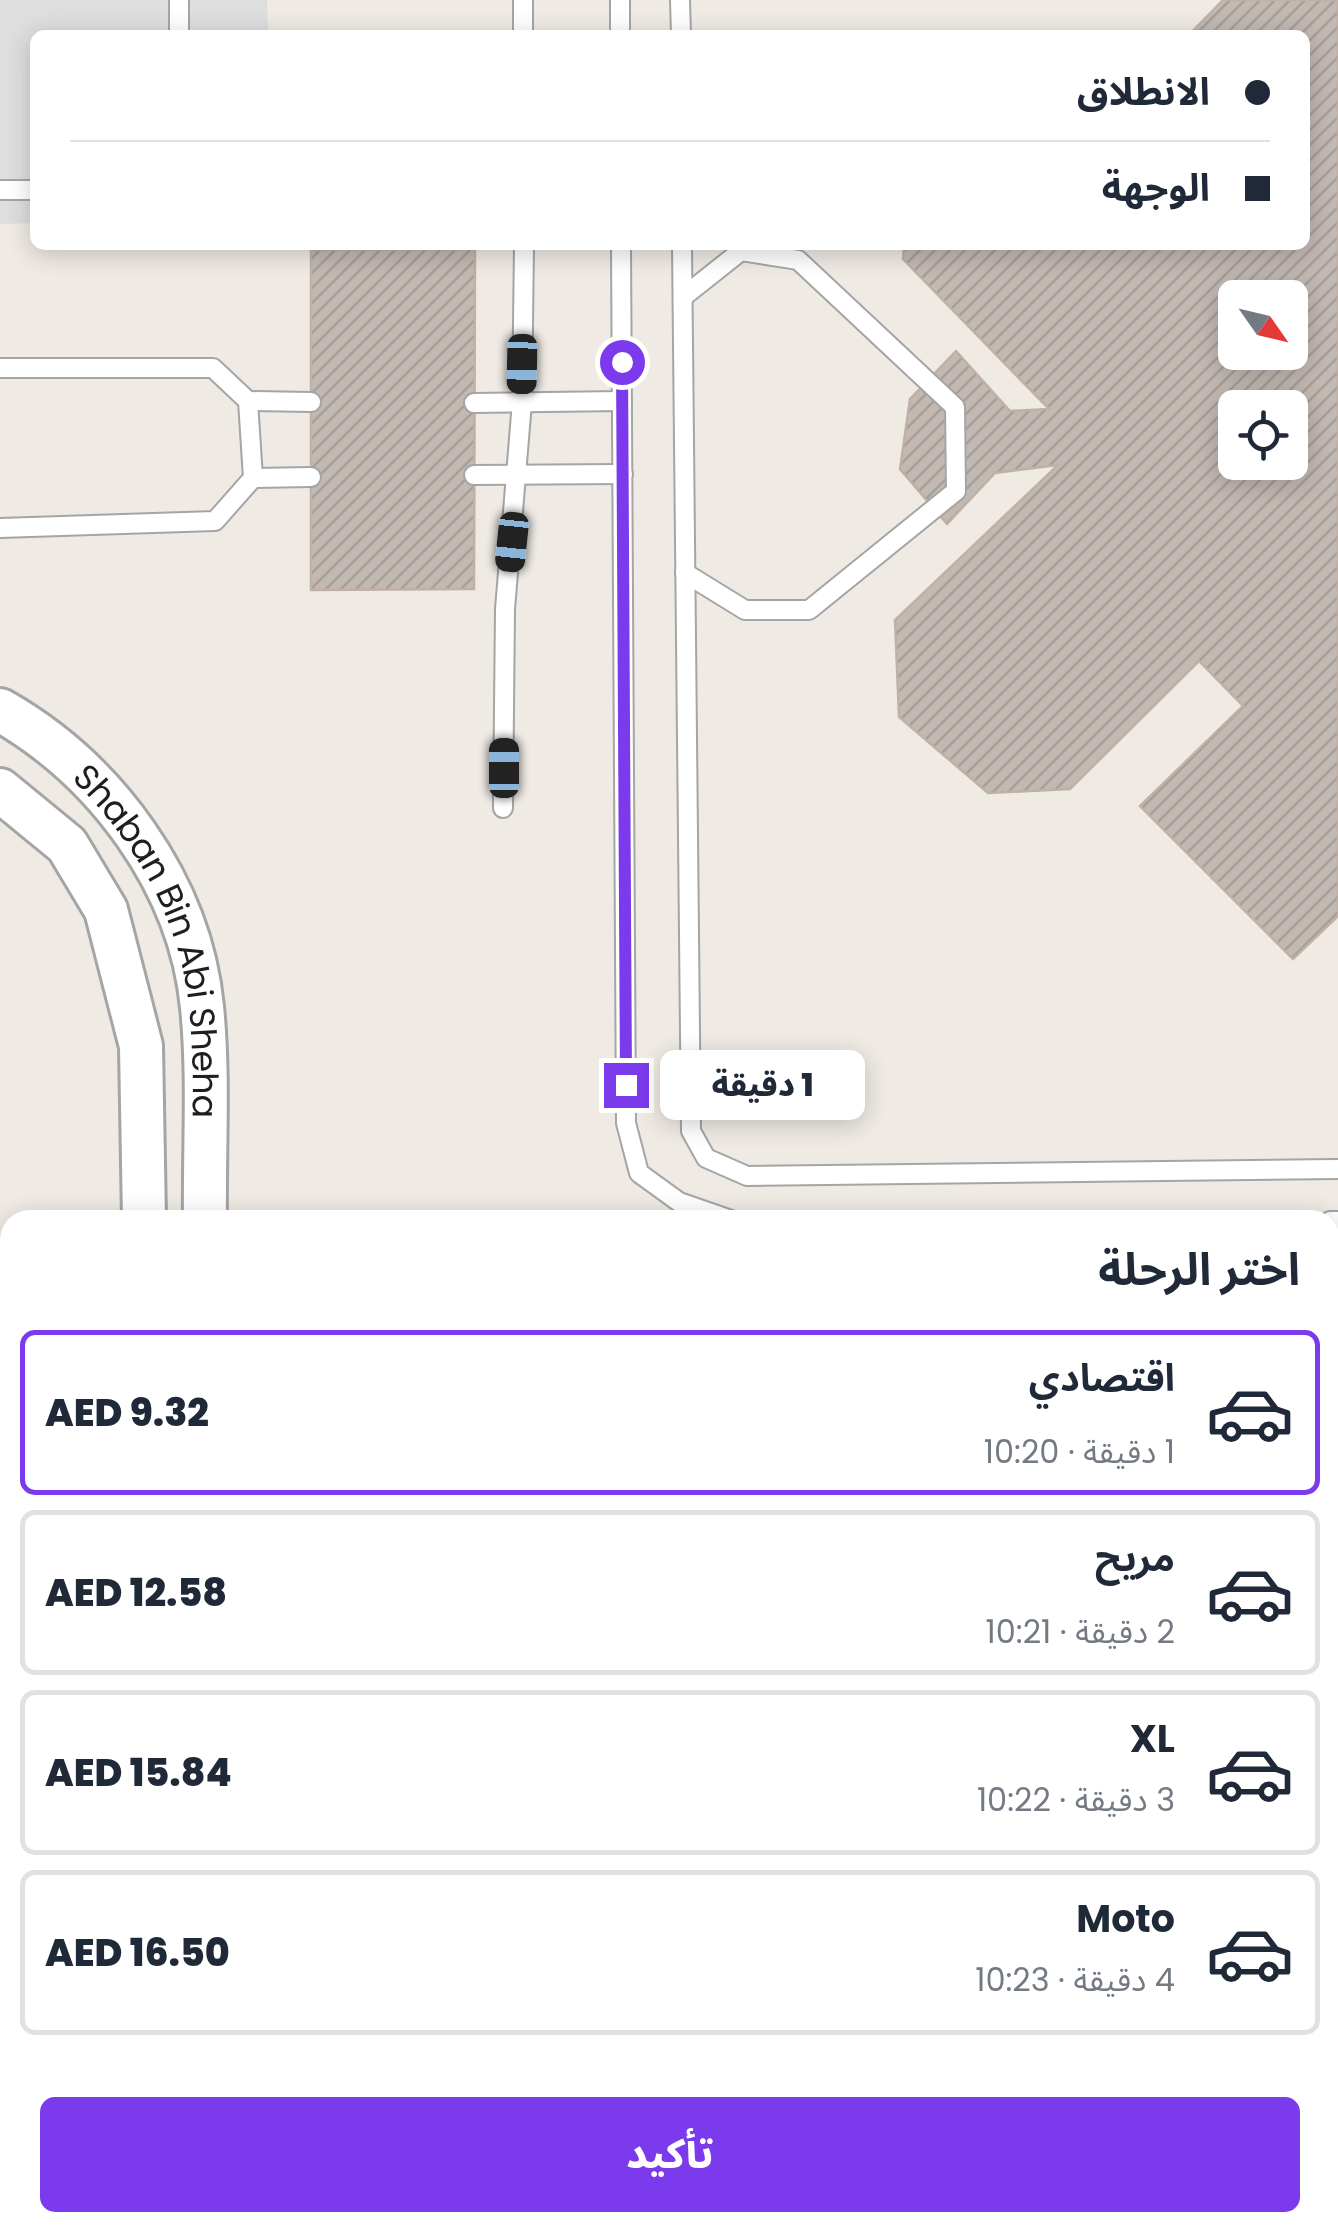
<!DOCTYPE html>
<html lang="ar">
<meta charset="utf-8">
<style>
:root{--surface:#fff;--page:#f6f6f7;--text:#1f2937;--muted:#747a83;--line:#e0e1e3;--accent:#7c3aed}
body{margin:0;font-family:Poppins,"Noto Sans Arabic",sans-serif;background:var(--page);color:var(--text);direction:rtl;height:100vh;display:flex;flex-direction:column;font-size:38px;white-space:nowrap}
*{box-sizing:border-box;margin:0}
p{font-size:32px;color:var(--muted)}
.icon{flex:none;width:55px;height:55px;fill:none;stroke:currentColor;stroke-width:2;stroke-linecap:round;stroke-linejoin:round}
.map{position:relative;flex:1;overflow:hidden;direction:ltr}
.details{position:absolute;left:0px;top:1210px;width:1340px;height:1022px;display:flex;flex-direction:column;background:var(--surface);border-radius:30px 30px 0 0;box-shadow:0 5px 25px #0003;direction:rtl}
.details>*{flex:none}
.top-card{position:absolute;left:30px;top:30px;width:1280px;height:220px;border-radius:15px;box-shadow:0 5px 25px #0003;direction:rtl;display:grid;align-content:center;height:220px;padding:0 40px;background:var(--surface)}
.needle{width:65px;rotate:124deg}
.controls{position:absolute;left:1218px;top:280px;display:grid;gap:20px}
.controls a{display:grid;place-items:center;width:90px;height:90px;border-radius:15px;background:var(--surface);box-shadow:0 5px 25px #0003;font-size:50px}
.end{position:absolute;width:45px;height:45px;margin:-22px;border:12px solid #7c3aed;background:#fff;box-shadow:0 0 0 5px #fff}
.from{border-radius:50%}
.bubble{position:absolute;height:70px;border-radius:15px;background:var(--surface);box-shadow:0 5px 25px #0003;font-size:32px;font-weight:800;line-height:70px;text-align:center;direction:rtl}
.car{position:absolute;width:30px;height:60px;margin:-30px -15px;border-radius:12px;box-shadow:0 0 8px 2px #0007;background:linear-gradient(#222 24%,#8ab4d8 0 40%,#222 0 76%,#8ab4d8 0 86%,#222 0)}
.top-card b{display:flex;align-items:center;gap:35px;height:95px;font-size:38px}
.top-card b+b{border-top:2px solid var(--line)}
.top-card i{width:25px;height:25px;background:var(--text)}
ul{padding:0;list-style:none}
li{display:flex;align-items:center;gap:30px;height:165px;margin:0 20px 15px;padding:0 20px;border:5px solid var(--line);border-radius:15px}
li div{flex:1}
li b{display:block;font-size:38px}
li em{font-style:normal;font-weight:800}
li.active{border-color:var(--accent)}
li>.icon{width:90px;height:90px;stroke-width:1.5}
h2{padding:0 40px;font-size:45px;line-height:120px}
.primary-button{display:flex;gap:20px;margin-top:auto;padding:20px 40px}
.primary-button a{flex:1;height:115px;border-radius:15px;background:var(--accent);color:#fff;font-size:40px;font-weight:800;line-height:115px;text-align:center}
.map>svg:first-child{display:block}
</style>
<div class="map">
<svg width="1338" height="2231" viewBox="0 0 1338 2231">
<defs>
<pattern id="building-hatch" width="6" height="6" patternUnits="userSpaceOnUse" patternTransform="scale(2.5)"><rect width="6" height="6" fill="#c3b9b3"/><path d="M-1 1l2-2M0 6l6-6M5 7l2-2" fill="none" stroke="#a79f9a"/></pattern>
</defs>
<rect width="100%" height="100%" fill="#efeae4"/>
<path fill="#dedede" d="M0,0H267L268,35H35V223L0,224Z"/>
<g fill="url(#building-hatch)" stroke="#c0b0a6" stroke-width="2.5" fill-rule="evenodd">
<path d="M1223,0H1338V916L1293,959L1140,806L1243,706L1199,661L1070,789L988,793L899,717L895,620L1058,465L995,473L947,524L900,469L910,399L956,351L1010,411L1049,409L903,259L904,245H1305V35H1189ZM1235,298H1290V352H1235ZM1235,408H1290V462H1235Z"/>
<path d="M475,249L474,589L311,590V250Z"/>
<path d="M1330,1661H1338V2231H992V2222H1330Z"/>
<rect x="354" y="2222" width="134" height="9"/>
</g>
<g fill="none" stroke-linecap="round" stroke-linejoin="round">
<g stroke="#a5a5a5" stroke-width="22">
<g id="service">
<path d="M179,0V35"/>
<path d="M523,0V35"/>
<path d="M620,0V35"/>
<path d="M680,0L681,35"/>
<path d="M0,190H35"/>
<path d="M621,245L626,1123L639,1173L679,1202L731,1220"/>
<path d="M682,245L691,1131L706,1158L747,1176L1338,1169"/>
<path d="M683,297L741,251L798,260L955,407L956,491L809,610H745L685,573"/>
<path d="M0,368H213L248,401L253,478L215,521L0,528"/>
<path d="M248,401L311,402"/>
<path d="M474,403L622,401"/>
<path d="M474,475L623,474"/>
<path d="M253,478L311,477"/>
<path d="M503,808L505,609L522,402L524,245"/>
<path d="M1330,1221H1338"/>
<path d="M1330,1309H1338"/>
<path d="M518,2222L519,2231"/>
<path d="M638,2222V2231"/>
<path d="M786,2231V2222"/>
</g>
</g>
<g stroke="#a5a5a5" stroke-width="48">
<g id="tertiary">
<path id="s1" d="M0,710C106,770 190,884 202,1007C209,1077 204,1150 205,1220"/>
<path d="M0,790L67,845L106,910L141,1046L144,1220"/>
<path d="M150,2222V2231"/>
<path d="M220,2222V2231"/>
</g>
</g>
<use href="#service" stroke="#fff" stroke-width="18"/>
<use href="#tertiary" stroke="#fff" stroke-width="42"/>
</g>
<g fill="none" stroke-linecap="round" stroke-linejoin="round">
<path stroke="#7c3aed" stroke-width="12" d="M622,362L626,1085"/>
</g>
<g text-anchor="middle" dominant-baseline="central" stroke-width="8" stroke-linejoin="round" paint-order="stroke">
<g font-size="35" fill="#1e1e1e" stroke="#fff">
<text stroke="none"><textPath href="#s1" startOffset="292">Shaban Bin Abi Sheha</textPath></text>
</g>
</g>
</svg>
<div class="controls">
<a><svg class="needle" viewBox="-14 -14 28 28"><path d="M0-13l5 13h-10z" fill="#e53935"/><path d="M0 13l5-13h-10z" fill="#747a83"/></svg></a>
<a><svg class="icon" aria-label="locate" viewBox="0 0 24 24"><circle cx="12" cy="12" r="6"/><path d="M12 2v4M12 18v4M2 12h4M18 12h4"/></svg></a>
</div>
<i class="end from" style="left:622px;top:362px"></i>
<i class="end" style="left:626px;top:1085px"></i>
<div class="bubble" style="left:660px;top:1050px;width:205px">1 دقيقة</div>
<i class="car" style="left:522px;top:364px;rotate:181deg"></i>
<i class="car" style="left:512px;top:542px;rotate:186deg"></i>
<i class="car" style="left:504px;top:768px;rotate:0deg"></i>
<div class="top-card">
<b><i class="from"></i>الانطلاق</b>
<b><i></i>الوجهة</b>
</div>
<section class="details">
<h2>اختر الرحلة</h2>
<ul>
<li class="active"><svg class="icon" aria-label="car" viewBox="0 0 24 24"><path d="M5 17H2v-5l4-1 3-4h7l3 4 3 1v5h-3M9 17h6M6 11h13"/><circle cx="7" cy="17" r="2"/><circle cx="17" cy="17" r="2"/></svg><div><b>اقتصادي</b><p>1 دقيقة · 10:20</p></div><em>AED 9.32</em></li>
<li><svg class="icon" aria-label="car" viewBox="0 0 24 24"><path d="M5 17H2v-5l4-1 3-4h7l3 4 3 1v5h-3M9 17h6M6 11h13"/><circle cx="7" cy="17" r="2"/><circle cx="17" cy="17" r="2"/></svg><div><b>مريح</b><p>2 دقيقة · 10:21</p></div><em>AED 12.58</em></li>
<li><svg class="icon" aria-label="car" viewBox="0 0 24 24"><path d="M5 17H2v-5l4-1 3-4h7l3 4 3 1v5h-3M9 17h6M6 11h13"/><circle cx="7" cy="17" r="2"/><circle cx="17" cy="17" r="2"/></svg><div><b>XL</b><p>3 دقيقة · 10:22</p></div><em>AED 15.84</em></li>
<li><svg class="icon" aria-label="car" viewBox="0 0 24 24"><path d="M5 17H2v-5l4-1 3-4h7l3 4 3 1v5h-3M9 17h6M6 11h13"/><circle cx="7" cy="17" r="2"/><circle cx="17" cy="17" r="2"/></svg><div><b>Moto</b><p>4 دقيقة · 10:23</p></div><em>AED 16.50</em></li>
</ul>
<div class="primary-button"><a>تأكيد</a></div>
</section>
</div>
